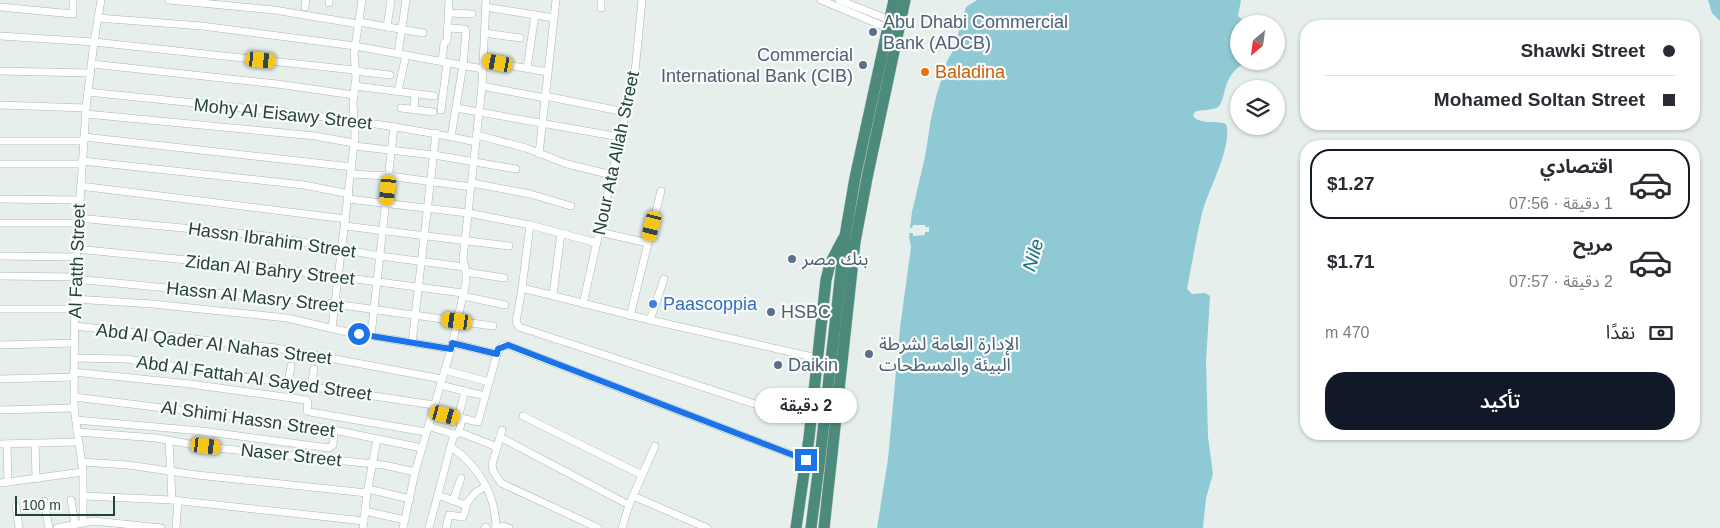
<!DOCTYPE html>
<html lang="ar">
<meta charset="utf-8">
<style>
:root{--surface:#fff;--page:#f7f7f7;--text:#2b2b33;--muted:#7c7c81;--line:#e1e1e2;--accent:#111827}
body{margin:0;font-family:Arial,"Noto Sans Arabic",sans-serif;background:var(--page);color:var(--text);direction:rtl;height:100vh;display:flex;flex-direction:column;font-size:19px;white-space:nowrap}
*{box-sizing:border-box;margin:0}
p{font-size:16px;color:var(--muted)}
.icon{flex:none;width:28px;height:28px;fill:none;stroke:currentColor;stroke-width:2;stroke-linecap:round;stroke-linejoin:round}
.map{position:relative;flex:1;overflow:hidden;direction:ltr}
.drawer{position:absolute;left:1300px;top:140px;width:400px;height:300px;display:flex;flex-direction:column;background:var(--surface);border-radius:20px;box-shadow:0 1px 4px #0004;direction:rtl}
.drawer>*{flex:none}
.hud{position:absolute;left:1300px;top:20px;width:400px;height:110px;border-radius:20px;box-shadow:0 1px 4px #0004;direction:rtl;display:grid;align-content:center;height:110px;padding:0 25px;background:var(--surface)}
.needle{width:32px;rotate:209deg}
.tools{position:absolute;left:1230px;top:15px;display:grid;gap:10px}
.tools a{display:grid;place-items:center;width:55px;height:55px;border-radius:50%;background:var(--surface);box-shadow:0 1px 4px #0004;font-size:25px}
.scale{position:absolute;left:15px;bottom:12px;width:100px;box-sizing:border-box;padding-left:5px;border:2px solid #24423a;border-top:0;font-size:14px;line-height:18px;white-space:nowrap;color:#24423a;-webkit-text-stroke:4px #f7fbf9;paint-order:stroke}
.end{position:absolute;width:22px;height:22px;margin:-11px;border:6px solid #1a73e8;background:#fff;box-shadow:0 0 0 2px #fff}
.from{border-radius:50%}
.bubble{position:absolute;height:35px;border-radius:18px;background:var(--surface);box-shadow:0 1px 4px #0004;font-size:16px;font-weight:600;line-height:35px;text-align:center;direction:rtl}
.car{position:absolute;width:15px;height:30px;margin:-15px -8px;border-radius:6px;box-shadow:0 0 4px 1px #0007;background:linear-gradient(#f5c518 24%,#345 0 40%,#f5c518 0 76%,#345 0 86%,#f5c518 0)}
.hud b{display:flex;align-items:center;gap:18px;height:48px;font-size:19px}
.hud b+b{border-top:1px solid var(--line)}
.hud i{width:12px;height:12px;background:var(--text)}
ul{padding:9px 0 0;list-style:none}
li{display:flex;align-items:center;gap:15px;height:70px;margin:0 10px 8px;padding:0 15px;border:2px solid transparent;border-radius:20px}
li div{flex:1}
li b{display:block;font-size:19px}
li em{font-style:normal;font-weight:600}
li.active{border-color:var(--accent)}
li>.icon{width:45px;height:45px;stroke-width:1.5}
.pay{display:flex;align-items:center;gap:12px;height:55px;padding:0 25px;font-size:19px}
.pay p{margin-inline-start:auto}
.cta{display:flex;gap:10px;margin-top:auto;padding:10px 25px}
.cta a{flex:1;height:58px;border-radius:20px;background:var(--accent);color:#fff;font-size:20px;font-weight:600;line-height:58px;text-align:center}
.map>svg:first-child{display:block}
</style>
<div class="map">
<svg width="1720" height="528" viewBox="0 0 1720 528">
<rect width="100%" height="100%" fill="#e6efeb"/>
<g fill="#8ec9d4">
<path d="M977,0H1241L1238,16L1248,24H1239V61H1247C1239,67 1232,71 1228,81C1224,88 1224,101 1218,107C1212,111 1201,109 1195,112L1193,116C1200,125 1216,120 1226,124C1233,146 1208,190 1202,213C1196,238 1192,264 1187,289L1192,294L1205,293L1210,296L1206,361L1208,437L1213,474L1206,498L1203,528H877L888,459L900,328L911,247L909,237L912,212L925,157L931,119L936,97L947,61L953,51L966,7Z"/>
<path d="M1708,0H1720V21L1712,13Z"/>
</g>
<path fill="#e6efeb" d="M913,225H925V227H929V232H925V235L913,236V233H909L910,228H912Z"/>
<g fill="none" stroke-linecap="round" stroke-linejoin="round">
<g stroke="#a8b8b2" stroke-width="8">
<g id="minor">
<path d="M169,0L274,10L358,24"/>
<path d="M821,0L888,28"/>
<path d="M839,0L890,20"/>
<path d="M329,3V0"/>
<path d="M0,7L73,14V0"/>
<path d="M305,7L306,0"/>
<path d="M485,7L554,18"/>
<path d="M601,8V0"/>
<path d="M449,13L472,14"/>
<path d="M98,18L202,26L355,46L483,69"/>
<path d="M359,22L423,33"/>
<path d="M387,27L391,0"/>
<path d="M448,28L465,29L466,32L463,65L451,137"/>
<path d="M484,33L520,38"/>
<path d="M0,36L94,42L354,70"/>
<path d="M398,54L406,0"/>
<path d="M483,61L548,72"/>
<path d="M442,62L444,43L447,41L449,0"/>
<path d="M92,64L277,84L354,95"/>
<path d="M527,68L535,15"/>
<path d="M0,71L91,73"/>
<path d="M355,71L390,75"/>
<path d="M355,86L434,96"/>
<path d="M482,86L545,98"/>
<path d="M398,91L406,55"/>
<path d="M88,92C217,106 350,115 476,142"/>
<path d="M545,96L625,112"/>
<path d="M0,105L86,108"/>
<path d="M401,108L433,112"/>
<path d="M456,108L620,137"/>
<path d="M414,110L415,94"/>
<path d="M441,110L447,63"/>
<path d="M86,114L315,136L354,143"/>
<path d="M477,135L526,148L567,164L612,175"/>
<path d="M84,137L352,167"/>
<path d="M0,141H84"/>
<path d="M354,146L434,155L516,169"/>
<path d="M539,154L556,0"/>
<path d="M82,161L304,185L349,194"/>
<path d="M0,164H82"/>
<path d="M351,174L389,176L471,187"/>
<path d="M472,183L530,194L571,206"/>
<path d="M80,186L346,219"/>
<path d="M0,199L79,200"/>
<path d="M348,199L468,213L530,225L597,243"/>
<path d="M78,218L267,236L380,256L464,267"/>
<path d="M0,223H78"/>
<path d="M530,225L522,288L516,322L519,327L810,422"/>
<path d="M345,226L509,246"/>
<path d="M599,232L648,243"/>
<path d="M76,249L279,269L463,293"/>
<path d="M0,256L76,257"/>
<path d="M466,272L504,278"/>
<path d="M0,276L75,277"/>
<path d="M75,279L334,304L493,326"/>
<path d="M522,288L650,320L817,358"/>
<path d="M553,295L561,233"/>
<path d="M463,296L505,305"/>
<path d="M74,299L152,304L287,318L347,332L451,349"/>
<path d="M583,304L635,72L642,0"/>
<path d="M0,309H74"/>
<path d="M630,316L661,191"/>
<path d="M650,320L664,279"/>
<path d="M74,326L276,348L442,379"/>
<path d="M332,328L355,136L353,103L356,77L354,54L362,0"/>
<path d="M371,336L394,126"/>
<path d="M412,343L436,133"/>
<path d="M452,343L497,354"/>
<path d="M0,345L74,343"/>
<path d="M74,358L126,359L434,405"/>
<path d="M444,370L489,382"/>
<path d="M73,372L190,384L306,400L308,402L307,411L310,412L426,432"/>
<path d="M0,379L73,377"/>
<path d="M288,383L291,366"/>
<path d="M440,385L485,396"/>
<path d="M311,386L314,369"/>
<path d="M74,397L324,428L422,448"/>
<path d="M0,410L74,408"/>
<path d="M432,411L478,422L497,354L502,346L507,345L806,460"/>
<path d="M523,416L642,475"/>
<path d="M458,418L465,391"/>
<path d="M76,420L202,431L329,448L333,445L334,430"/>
<path d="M428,426L456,435L459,432L462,419"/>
<path d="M502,430L492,465L493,471L501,483L598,528"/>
<path d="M77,432L156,438L206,447L384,465L415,472"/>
<path d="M459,432L497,447"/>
<path d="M500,437L629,505"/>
<path d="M169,440L172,500"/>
<path d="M35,443L36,479"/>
<path d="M0,444L79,442"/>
<path d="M7,444L8,482"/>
<path d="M451,447C478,465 496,495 496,528"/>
<path d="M81,462L128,465L197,475L367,493"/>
<path d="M0,483L83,472"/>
<path d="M368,489L410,499"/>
<path d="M438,495L465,505L476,492L486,486"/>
<path d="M83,496L172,500L364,521"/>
<path d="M633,496L707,528"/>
<path d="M71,500L75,524"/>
<path d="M44,501L49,528"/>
<path d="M453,501L461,478"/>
<path d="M16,506L19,528"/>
<path d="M365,511L405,520"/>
<path d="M83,522V472L74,408L75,279L86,108L94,42L101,0"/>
<path d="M57,528L94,521L161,528"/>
<path d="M176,528L178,501"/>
<path d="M363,528L367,493L377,439"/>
<path d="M403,528L415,472L451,349L466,282V272L463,259L482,86L486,0"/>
<path d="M429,528L454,434"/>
<path d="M446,528L449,515L463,517L467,504"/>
<path d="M485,528L486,527"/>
<path d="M496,528L503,526L509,528"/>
<path d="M622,528L629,505L655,446"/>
</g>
</g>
<g stroke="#c2cac8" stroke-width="12">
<g id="trunk">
<path d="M796,528L809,438L826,280L830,264L843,239"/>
<path d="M811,528L820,458L845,236L855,178L894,0"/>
<path d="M824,528L855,242L867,178L905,0"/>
</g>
</g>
<use href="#minor" stroke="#fff" stroke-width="7"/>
<use href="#trunk" stroke="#4c8a7c" stroke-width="11"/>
</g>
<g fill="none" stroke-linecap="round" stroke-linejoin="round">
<path stroke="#1a73e8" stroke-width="6" d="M359,334L451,349L452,343L497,354L498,349L508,345L806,460"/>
</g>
<g fill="#5c6f8a" stroke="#f7fbf9" stroke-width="2">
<circle cx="873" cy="32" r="5"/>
<circle cx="863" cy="65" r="5"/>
<circle cx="792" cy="259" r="5"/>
<circle cx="771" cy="312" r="5"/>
<circle cx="869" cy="354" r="5"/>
<circle cx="778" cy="365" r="5"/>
</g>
<circle fill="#e8710a" stroke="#f7fbf9" stroke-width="2" cx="925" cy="72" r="5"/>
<circle fill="#3f7fe0" stroke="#f7fbf9" stroke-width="2" cx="653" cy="304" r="5"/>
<g text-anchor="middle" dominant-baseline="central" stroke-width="4.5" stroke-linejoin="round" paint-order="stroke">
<g font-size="18" fill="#4e5e75" stroke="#f7fbf9" text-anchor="start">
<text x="883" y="22">Abu Dhabi Commercial<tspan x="883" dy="21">Bank (ADCB)</tspan></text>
<text x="853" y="55" text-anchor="end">Commercial<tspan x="853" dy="21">International Bank (CIB)</tspan></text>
<text x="802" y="259">بنك مصر</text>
<text x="781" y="312">HSBC</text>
<text x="879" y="344">الإدارة العامة لشرطة<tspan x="879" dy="21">البيئة والمسطحات</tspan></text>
<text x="788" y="365">Daikin</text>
</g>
<g font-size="18" fill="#c56008" stroke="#f7fbf9" text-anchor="start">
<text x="935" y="72">Baladina</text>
</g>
<g font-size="18" fill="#24423a" stroke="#f7fbf9">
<text transform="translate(283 114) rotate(6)">Mohy Al Eisawy Street</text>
<text transform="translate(616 153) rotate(-78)">Nour Ata Allah Street</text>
<text transform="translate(272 240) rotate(8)">Hassn Ibrahim Street</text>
<text transform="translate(77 261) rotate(-88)">Al Fatth Street</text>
<text transform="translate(270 270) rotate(6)">Zidan Al Bahry Street</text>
<text transform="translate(255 297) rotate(6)">Hassn Al Masry Street</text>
<text transform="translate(214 344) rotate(7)">Abd Al Qader Al Nahas Street</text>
<text transform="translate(254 378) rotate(8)">Abd Al Fattah Al Sayed Street</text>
<text transform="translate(248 419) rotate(8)">Al Shimi Hassn Street</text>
<text transform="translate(291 455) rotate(6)">Naser Street</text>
</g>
<g font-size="18" fill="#366cbe" stroke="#f7fbf9" text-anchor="start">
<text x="663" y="304">Paascoppia</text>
</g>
<g font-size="19" font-style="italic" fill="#1c6f80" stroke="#f7fbf9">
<text transform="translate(1033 255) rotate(-74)">Nile</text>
</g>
</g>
</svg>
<div class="tools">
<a><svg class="needle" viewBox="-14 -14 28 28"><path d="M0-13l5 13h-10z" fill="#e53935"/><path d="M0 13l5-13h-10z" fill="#7c7c81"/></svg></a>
<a><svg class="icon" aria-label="layers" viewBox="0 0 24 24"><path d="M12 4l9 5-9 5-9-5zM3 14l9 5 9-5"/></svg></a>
</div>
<div class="scale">100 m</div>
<i class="end from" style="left:359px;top:334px"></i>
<i class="end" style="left:806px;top:460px"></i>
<div class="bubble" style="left:755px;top:388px;width:102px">2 دقيقة</div>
<i class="car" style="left:261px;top:60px;rotate:96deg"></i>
<i class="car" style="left:498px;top:63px;rotate:280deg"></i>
<i class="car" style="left:388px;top:190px;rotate:186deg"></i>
<i class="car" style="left:652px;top:226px;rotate:194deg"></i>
<i class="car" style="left:457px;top:321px;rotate:278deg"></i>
<i class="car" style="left:445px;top:415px;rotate:105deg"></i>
<i class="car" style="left:206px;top:446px;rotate:97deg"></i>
<div class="hud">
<b><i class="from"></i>Shawki Street</b>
<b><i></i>Mohamed Soltan Street</b>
</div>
<section class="drawer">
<ul>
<li class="active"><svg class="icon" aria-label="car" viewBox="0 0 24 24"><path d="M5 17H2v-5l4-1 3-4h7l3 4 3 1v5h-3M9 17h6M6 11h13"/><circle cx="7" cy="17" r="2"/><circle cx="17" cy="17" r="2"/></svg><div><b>اقتصادي</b><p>1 دقيقة · 07:56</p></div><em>$1.27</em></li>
<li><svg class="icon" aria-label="car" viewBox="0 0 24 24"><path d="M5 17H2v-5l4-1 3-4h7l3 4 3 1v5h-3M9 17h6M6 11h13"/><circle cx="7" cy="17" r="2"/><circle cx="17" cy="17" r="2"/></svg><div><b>مريح</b><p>2 دقيقة · 07:57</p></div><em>$1.71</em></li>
</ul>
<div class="pay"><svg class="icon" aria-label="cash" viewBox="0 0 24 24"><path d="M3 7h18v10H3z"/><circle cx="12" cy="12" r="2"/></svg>نقدًا<p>470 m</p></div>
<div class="cta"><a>تأكيد</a></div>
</section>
</div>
